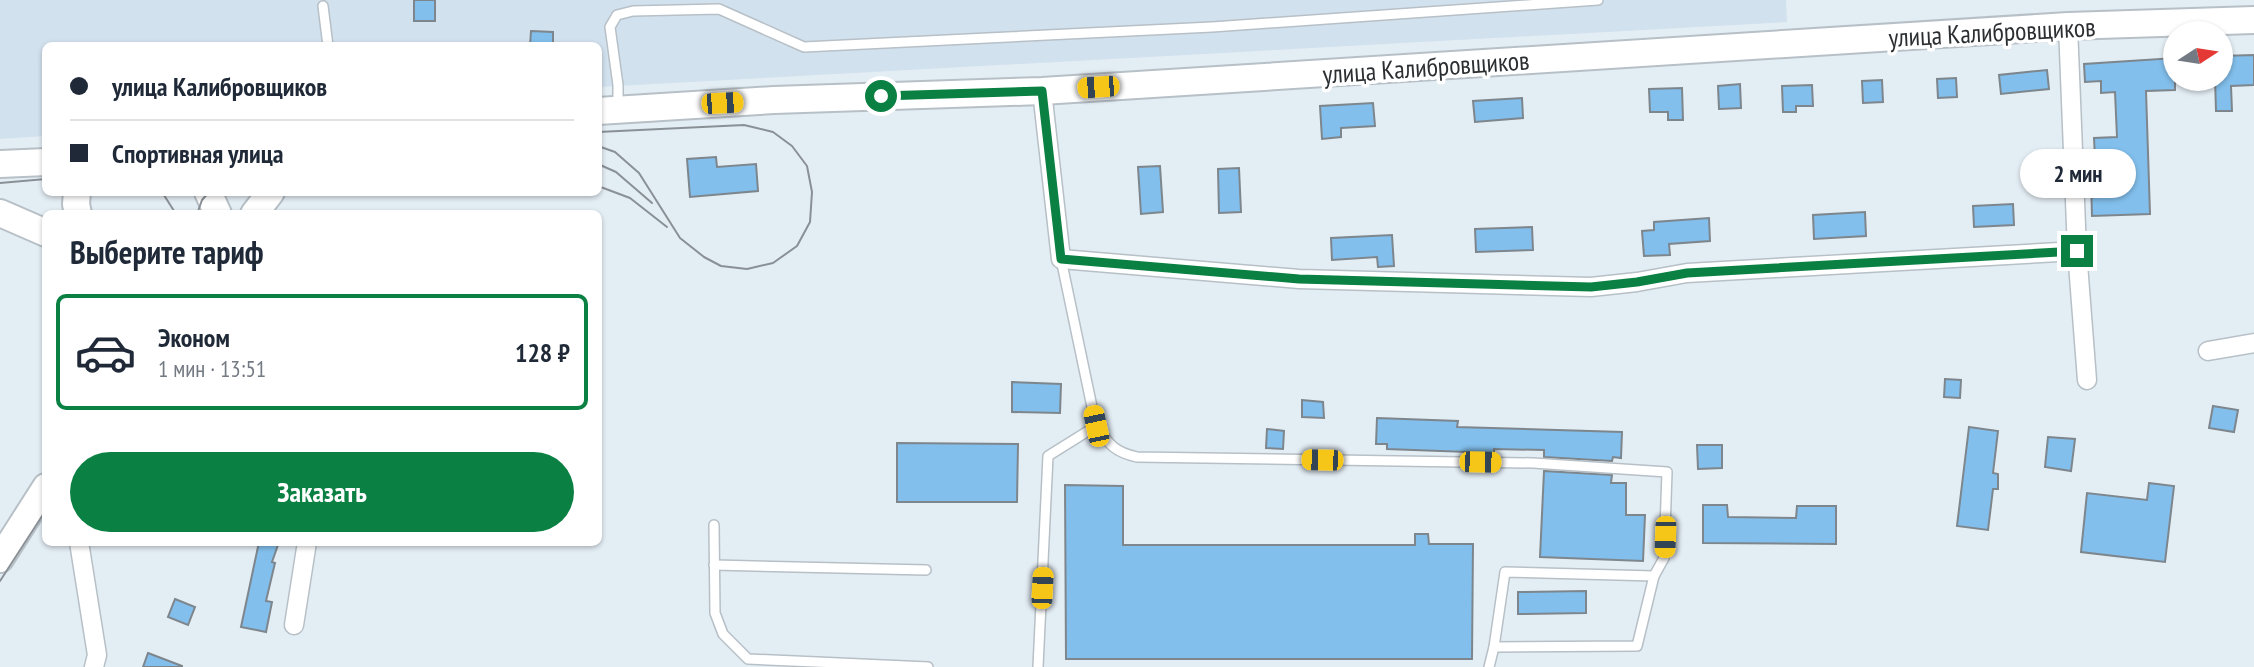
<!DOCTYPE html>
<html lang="ru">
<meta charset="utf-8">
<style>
:root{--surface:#fff;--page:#f2f2f3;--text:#1f2937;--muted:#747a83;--line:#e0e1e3;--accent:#0b8043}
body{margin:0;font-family:"PT Sans Narrow",sans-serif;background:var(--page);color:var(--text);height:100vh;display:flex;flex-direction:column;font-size:26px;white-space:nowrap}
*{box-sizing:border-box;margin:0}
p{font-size:23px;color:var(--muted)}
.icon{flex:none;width:38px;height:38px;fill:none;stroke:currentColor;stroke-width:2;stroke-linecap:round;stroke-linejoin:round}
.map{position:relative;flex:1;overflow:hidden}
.side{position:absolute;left:42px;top:210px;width:560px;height:336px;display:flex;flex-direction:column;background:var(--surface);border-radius:10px;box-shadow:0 2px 5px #0004}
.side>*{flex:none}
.banner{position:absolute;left:42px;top:42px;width:560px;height:154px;border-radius:10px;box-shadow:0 2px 5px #0004;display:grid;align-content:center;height:154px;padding:0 28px;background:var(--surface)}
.needle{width:46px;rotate:78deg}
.controls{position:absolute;left:2163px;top:21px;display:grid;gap:14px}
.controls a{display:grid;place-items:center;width:70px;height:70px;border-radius:50%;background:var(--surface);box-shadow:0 2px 5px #0004;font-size:35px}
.end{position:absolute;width:32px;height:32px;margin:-16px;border:9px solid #0b8043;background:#fff;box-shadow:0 0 0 4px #fff}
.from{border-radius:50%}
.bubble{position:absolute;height:49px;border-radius:24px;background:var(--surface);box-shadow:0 2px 5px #0004;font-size:23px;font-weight:700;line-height:49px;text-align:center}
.car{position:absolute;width:21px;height:42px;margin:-21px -10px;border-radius:9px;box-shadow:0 0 5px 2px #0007;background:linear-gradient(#f5c518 24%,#345 0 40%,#f5c518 0 76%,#345 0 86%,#f5c518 0)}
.banner b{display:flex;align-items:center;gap:24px;height:66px;font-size:26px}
.banner b+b{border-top:2px solid var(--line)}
.banner i{width:18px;height:18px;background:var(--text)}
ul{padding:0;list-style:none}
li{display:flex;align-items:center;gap:21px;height:116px;margin:0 14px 10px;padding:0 14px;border:4px solid transparent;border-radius:10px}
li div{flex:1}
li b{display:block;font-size:26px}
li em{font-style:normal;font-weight:700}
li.active{border-color:var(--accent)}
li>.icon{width:63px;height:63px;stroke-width:1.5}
h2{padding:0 28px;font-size:32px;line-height:84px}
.primary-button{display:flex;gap:14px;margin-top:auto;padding:14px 28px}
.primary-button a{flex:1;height:80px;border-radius:42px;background:var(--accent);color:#fff;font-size:28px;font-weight:700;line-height:80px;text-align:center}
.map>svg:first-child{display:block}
</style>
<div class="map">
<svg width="2254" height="667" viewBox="0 0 2254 667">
<rect width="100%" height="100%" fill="#e3edf4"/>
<path fill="#d2e1ee" d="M0,0H1786L1787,22L599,87L598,46H46L45,136L0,139Z"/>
<g fill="#82bfec" stroke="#7e868d" stroke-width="2">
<rect x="414" y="0" width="21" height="21"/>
<path d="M531,31L553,32V46H530Z"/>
<path d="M2254,55V85L2231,86L2232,111H2216L2215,79H2221V56Z"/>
<path d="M2175,58V90L2146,91L2150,214L2092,216L2091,180H2096L2094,138L2117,137L2115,92L2101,93V81L2085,82L2084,64Z"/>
<path d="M2047,70L2049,89L2001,94L1999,75Z"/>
<path d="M1956,78L1957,97L1938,98L1937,79Z"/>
<path d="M1882,80L1883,102L1863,103L1862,81Z"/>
<path d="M1740,84L1741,108L1719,109L1718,86Z"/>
<path d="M1812,85L1813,106H1796V112H1783L1782,86Z"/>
<path d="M1682,88L1683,120H1668V112H1650L1649,89Z"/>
<path d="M1522,98L1523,118L1475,122L1473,101Z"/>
<path d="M1373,103L1375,126L1341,128V137L1322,139L1320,106Z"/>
<path d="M716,157L717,167L756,164L758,191L690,197L687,159Z"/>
<path d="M1160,166L1163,212L1141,214L1138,167Z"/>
<path d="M1239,168L1241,212L1219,213L1218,169Z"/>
<path d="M2013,204L2014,225L1974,227L1973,206Z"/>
<path d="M1865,212L1866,236L1814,239L1813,215Z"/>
<path d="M1709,218L1710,241L1669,244L1670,255L1644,256L1642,231L1654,230V222Z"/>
<path d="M1532,227L1533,250L1476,252L1475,229Z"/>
<path d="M1392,235L1394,266L1378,267L1377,257L1332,260L1331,238Z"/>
<path d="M1945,379L1961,380L1960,398L1944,397Z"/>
<path d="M1012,382L1061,384L1060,413L1012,412Z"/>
<path d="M1302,400L1323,402L1324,418L1302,417Z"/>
<path d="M2213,406L2238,410L2234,432L2209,428Z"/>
<path d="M1377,418L1458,421L1457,427L1622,432L1621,458L1613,457L1612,461L1544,457V450L1494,449V453L1387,449V444H1376Z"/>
<path d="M1969,427L1998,431L1993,473L1998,474V489H1993L1988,530L1957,526Z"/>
<path d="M1267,429L1284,431L1283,449L1266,448Z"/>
<path d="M2048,437L2075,439L2071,471L2045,467Z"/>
<path d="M897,443L1018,444L1017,502H897Z"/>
<path d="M1697,445H1722V468L1698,469Z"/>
<path d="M1544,471L1612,475L1611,483H1626V515H1645L1643,561L1540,557Z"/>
<path d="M2149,483L2174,486L2165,562L2081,552L2087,493L2147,500Z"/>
<path d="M1065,485L1123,486V545H1415V534H1428L1429,544H1473L1472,659H1066Z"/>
<path d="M1703,505H1727L1728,517L1796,518L1797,506H1836V544L1703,543Z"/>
<path d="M259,542H279L272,562L275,563L266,601L272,602L266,632L241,627Z"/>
<path d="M1586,591V613L1518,614V592Z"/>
<path d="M175,599L195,607L188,625L168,617Z"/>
<path d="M148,653L182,666V667H143Z"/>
</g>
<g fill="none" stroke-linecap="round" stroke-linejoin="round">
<g stroke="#b7c0c7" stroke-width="12">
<g id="lane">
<path d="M323,6L328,46"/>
<path d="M618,108V85L610,27L617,15L633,11L719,9L804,47L1212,27L1598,0"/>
<path d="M1061,259L1096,426C1109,444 1114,452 1137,457L1533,463L1667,472L1664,558L1654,576L1505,572L1494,647L1489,667"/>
<path d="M714,525L715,613L723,634L748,659L928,667"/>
<path d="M714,565L926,570"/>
<path d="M1494,647L1637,646L1654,576"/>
<path d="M1038,667L1048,456L1096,426"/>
</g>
</g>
<g stroke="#b7c0c7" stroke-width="21">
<g id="street">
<path d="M2068,26L2077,251L2087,380"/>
<path d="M1042,91L1061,259L1299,279L1591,287L1637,282L1687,273L2077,251"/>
<path d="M2208,351L2254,343"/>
<path d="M79,542L97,655L94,667"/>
<path d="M294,625L307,542"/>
</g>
</g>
<g stroke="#b7c0c7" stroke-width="30">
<g id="secondary">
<path d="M598,111L774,100L1042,91L2068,26L2254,20"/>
<path d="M0,164L46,162"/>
<path d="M77,192L76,204L78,214"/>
<path d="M208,192L218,214"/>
<path d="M0,213L46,233"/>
<path d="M254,214L271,192"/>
<path d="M0,559L46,487"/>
</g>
</g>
<use href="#lane" stroke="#fff" stroke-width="9"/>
<use href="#street" stroke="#fff" stroke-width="18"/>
<use href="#secondary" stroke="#fff" stroke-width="26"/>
<g stroke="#8a9196" stroke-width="2">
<path d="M598,132L744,125L773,132L792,146L807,166L812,192L810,222L797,246L773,263L747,269L721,266L704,257L680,238L639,173L615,152L598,146"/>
<path d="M598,164L616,172L652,203"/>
<path d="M0,183L46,179"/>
<path d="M598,186L630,198L667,227"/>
<path d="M162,192L176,214"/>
<path d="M197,214L202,200L209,192"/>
<path d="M0,581L46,510"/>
</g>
</g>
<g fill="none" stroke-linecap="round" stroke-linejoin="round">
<path stroke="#0b8043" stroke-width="9" d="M881,96L1042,91L1061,259L1299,279L1591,287L1637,282L1687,273L2077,251"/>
</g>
<g text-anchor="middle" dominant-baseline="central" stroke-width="7" stroke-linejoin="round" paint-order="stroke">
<g font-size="26" fill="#2b2f32" stroke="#fff">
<text transform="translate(1992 32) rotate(-3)">улица Калибровщиков</text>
<text transform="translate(1426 67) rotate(-4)">улица Калибровщиков</text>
</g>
</g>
</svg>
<div class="controls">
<a><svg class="needle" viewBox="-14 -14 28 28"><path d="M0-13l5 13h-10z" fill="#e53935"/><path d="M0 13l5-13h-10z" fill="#747a83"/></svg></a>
</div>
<i class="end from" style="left:881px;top:96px"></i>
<i class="end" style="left:2077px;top:251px"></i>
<div class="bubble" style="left:2020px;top:149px;width:116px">2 мин</div>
<i class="car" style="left:1098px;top:87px;rotate:266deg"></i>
<i class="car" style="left:722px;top:103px;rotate:87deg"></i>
<i class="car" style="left:1096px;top:426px;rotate:348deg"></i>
<i class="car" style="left:1322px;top:460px;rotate:271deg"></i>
<i class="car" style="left:1480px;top:462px;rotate:91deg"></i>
<i class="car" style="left:1665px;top:537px;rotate:182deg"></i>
<i class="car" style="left:1042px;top:588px;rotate:3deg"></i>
<div class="banner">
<b><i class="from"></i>улица Калибровщиков</b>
<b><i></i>Спортивная улица</b>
</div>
<section class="side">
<h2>Выберите тариф</h2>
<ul>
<li class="active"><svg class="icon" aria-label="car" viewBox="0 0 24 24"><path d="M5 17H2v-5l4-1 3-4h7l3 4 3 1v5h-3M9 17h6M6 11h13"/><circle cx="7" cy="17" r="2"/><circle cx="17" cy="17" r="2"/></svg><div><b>Эконом</b><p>1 мин · 13:51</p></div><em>128 ₽</em></li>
</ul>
<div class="primary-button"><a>Заказать</a></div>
</section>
</div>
